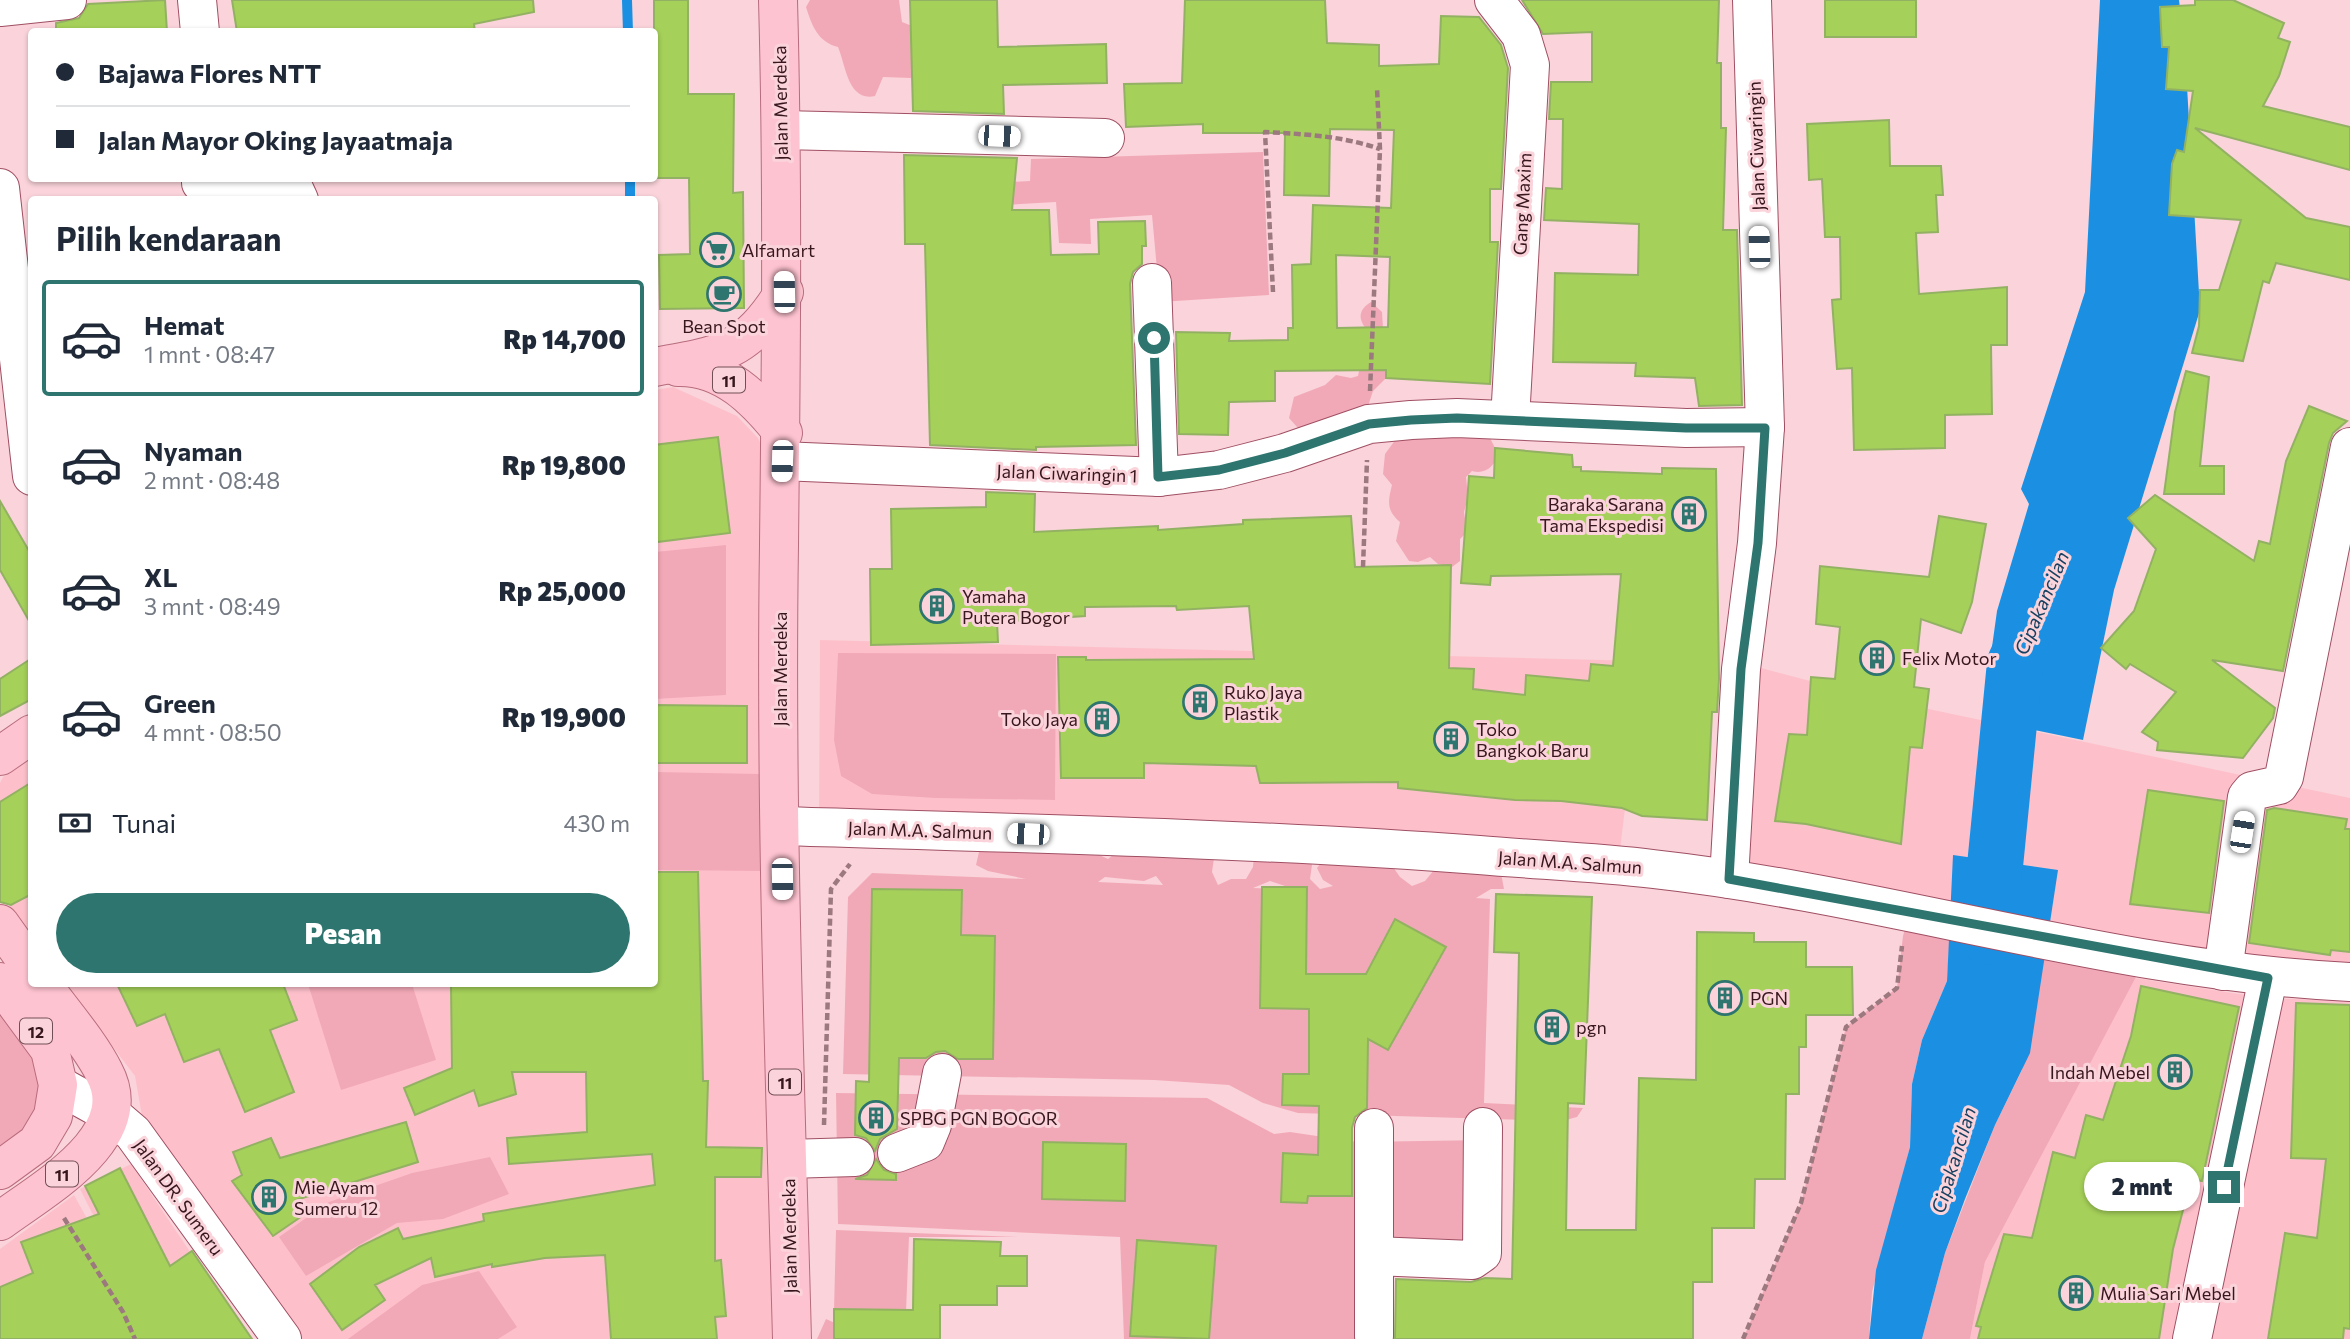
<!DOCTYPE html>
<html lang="id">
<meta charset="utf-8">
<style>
:root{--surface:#fff;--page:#f2f2f3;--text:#1f2937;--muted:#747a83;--line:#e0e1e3;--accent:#2d756e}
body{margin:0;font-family:Commissioner,sans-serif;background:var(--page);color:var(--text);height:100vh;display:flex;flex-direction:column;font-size:26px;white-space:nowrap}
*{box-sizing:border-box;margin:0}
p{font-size:23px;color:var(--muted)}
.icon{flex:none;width:38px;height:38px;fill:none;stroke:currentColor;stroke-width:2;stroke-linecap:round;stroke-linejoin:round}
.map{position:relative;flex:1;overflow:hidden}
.side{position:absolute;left:28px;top:196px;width:630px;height:791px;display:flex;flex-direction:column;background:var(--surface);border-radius:7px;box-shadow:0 2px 5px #0004}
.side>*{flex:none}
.guide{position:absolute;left:28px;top:28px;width:630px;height:154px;border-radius:7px;box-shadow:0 2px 5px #0004;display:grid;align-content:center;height:154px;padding:0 28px;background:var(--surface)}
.end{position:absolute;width:32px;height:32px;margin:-16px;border:9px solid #2d756e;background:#fff;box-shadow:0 0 0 4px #fff}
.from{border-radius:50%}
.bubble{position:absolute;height:49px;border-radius:24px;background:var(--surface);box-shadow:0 2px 5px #0004;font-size:23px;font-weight:800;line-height:49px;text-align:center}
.car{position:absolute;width:21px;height:42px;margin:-21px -10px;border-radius:9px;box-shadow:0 0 5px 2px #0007;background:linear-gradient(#fff 24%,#345 0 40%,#fff 0 76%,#345 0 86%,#fff 0)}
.guide b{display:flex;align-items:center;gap:24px;height:66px;font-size:26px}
.guide b+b{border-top:2px solid var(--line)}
.guide i{width:18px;height:18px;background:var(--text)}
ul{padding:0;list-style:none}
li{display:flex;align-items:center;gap:21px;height:116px;margin:0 14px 10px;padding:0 14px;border:4px solid transparent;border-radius:7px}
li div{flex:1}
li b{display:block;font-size:26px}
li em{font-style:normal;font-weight:800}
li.current{border-color:var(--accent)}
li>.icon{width:63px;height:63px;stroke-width:1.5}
h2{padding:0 28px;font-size:32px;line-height:84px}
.pay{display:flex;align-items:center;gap:18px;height:77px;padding:0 28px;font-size:26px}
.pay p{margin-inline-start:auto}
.cta{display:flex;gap:14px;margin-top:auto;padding:14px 28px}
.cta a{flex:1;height:80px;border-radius:42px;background:var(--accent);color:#fff;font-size:28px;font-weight:800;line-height:80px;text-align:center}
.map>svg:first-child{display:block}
</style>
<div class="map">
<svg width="2350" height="1339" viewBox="0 0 2350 1339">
<rect width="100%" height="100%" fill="#fad4da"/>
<g fill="#fdc0cb">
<path d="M673,387L737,416L758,438L778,484L777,1339H301L143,1122L135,1076L65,984H654L655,390Z"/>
<path d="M820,640L1643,661L1620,850L1321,825L819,815Z"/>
<path d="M1742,663L1867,696L2350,798V982L1729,879Z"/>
<path d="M31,759V940L18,922L0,888V783L3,777Z"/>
<path d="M2135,978L2265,998L2350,1001V1339H1970L1985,1262Z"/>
<path d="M131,1164L209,1280L165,1304L214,1281L249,1339L143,1314L80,1189Z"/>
<path d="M74,1195L117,1273L0,1339V1249Z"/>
</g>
<g fill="#f2a9b7" fill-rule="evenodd">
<path d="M810,0H899L902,22L912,26L916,69L911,78L883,77L875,96C848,102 846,66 838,47C818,42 812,26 806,7Z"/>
<path d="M1263,152L1269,295L1160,302L1152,215L1090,219L1091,244L1059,243L1056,202L986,206L989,183L1030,181L1031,159Z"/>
<path d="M1371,302L1382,312L1386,378L1373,391L1368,406L1298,428L1289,418L1294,397L1325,385L1336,375L1351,378L1358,376L1367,330C1358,319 1358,310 1371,302Z"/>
<path d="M1455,435L1459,438L1475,435L1490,438L1498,454C1495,466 1485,475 1472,471L1466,477L1468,497L1464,512L1467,532L1460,539V561L1452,567L1438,564L1430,557L1418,562L1409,561L1396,541L1400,522C1386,510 1388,501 1392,485L1383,474L1385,454L1396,439Z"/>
<path d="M726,545V695L655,699V552Z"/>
<path d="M838,653L1056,654L1055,800L935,798L872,794L841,776L834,740Z"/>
<path d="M655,772L762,774L765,871L655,870Z"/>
<path d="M990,844L1095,853L1108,859L1118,851L1214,858L1212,872L1218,885L1231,879H1246L1253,867L1254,855L1305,851L1312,865L1310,879L1320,889L1333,886L1323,880L1317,868L1325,857L1384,854L1400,877L1412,886L1425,881L1434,870L1501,873L1504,889H1491L1476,898L1490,899L1484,1103L1583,1108L1577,1117L1562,1121L1298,1113L1263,1103L1229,1085L1154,1080L843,1074L848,897L872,873L1026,879L988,871L976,865L979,852ZM1156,876L1163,885L1098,882L1105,877L1144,881ZM1270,881L1297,890L1253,888Z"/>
<path d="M1910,911L1951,919L1947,981L1922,1040L1912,1084L1910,1147L1872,1292L1869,1339H1743L1801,1203L1846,1027L1897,988L1903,936Z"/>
<path d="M2046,938L2146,958L1985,1262L1970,1339H1922L1945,1253L1995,1125L2022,1070Z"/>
<path d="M308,984H412L436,1060L341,1090Z"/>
<path d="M0,1005L45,1066L39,1117L0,1156Z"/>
<path d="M836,1093L1207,1098L1274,1134L1290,1132L1357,1142L1486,1140V1244L1383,1246L1380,1339H1124L1120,1237L838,1224Z"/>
<path d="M490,1157L509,1194L443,1219L397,1223L306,1276L279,1237L329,1202L412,1173Z"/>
<path d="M836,1230L1019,1237H909L906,1312L834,1311Z"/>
<path d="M479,1271L517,1327L498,1339H348L422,1285Z"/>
<path d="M826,1319L871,1339H817Z"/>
</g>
<g fill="#1b90e2">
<path d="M2100,0H2179L2185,52L2200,310L2114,590L2083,740L1982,719L1997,611L2029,504L2021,489L2085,292Z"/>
<path d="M1953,855L2058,870L2030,1053L1995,1125L1965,1199L1945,1253L1922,1339H1869L1876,1270L1910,1147L1912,1084L1922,1040L1947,981Z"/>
</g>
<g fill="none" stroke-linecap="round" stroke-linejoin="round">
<g stroke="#1b90e2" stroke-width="10">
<path d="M627,0L628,32"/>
<path d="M630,178V200"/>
</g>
<path stroke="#1b90e2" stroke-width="56" d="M1988,937L2015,663L2021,650"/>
</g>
<g fill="#a5d059" stroke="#93b163" stroke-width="2" fill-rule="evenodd">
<path d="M165,0L167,32H56V23L79,18L88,4Z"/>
<path d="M232,0H533L534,12L474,24L475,32H237Z"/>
<path d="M654,0H688V94H734L733,193L743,192L744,308L660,309L659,255L690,254L689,178H654Z"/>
<path d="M910,0H997L998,47L1106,44L1107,83L1003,85L1004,114L913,111Z"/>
<path d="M1185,0H1325L1327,43L1379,45V66L1439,64L1441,16L1479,17L1501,45L1508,68L1501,189H1490V242H1498L1490,384L1386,378V370L1275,371V401L1229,402L1228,435L1179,434L1176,332L1230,333L1229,341L1288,340V328H1293L1292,265L1311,264L1313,205L1391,208L1394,130L1330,129L1329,196L1284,195L1285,133H1203V124L1126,127L1124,84L1182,83ZM1336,255L1390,257L1388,327L1337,328Z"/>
<path d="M1522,0H1719L1717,63H1721V128H1726L1723,230H1737L1742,405L1699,406L1695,378L1635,376L1636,363L1553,362L1555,273L1638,275L1639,224L1544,220L1546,188L1562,189L1563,119H1549L1551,82H1592V32L1543,34Z"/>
<rect x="1825" y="0" width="91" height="37"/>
<path d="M2195,0H2233L2284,23L2278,38L2290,42L2279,76L2263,106L2350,127V170L2195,128L2306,218L2350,227V280L2276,263L2269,283L2263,281L2243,361L2192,353L2199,326L2200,290H2219L2241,220L2169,215L2172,164L2177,150L2184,152L2193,91L2166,89L2169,47H2162L2160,7L2195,5Z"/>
<path d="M1889,120L1890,166H1941L1943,195H1936L1938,232L1916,233L1919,294L2007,287V345H1991L1992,414L1945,415V448L1854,450L1852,368L1837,369L1832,300L1841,299L1840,237H1825L1822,179L1809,180L1807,124Z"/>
<path d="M904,155L1017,158L1012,210H1049L1051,255L1099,254L1098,222L1145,221L1146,246H1142V264L1133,272L1130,284L1136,445L1036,447V450L930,445L925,244H905Z"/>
<path d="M2186,371L2209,377L2200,466H2224V494H2164L2175,412Z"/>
<path d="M2309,406L2347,421L2333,433L2329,443L2283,671L2212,660L2275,708L2273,718L2243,758L2157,750L2158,742L2142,732L2176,692L2130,664L2126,669L2101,648L2134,611L2156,549L2128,518L2155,495L2254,561L2259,541L2270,544L2286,461Z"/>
<path d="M718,437L730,533L657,542L654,445Z"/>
<path d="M1495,448L1572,455L1573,467H1581V471L1662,474V468L1716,469L1719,679L1717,712H1712L1707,820L1642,816L1622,808L1561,801L1515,800L1398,788V782L1260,783L1256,766L1144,763V778H1061L1058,657H1086V660L1254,659L1249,606L1177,610L1176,606L1085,607V616L997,622L998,642L871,645L870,569H892L891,509L986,507V492L1035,494L1034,532L1158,526V530L1243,524V520L1351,516L1355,567L1451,565L1449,668L1474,669L1473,689L1525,695L1526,675L1589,681L1591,664L1613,666L1621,574L1491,576L1490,585L1461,583L1469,476L1494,478Z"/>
<path d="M0,501L32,556V626L0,570Z"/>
<path d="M1939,516L1986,524L1972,602L1961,633L1921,619L1914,687L1929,689L1922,748L1910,747L1901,844L1806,824L1775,821L1789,734L1807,735L1811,677L1835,679L1840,627L1816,624L1820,566L1929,577Z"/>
<path d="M32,658V699L0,716V679Z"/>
<path d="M654,705L747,706V763H654Z"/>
<path d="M32,782V894L11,905L0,902V802Z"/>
<path d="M2148,790L2224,801L2209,913L2130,904Z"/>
<path d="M2274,808L2347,819L2345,829H2350V952L2331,950L2330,955L2249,943L2267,810Z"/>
<path d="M654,872H698L703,1081H708L706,1147L762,1148L761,1177H715V1261L721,1260L726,1316L715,1317L717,1339H611L605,1255L545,1258L492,1267V1264L435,1277L431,1258L375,1285L385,1300L342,1330L310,1284L359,1247L398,1228L403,1239L484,1221L483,1214L655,1185L652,1154L509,1164L507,1138L587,1132L586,1072H512L516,1094L479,1106L474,1090L415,1115L404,1088L452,1068L451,984H654Z"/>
<path d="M1262,887H1307L1306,974H1366L1395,919L1446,947L1388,1050L1368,1039L1367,1108L1355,1117L1352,1128V1196H1308L1307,1203L1281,1202L1283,1153L1318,1155L1319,1106L1282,1105L1283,1074H1309V1009L1260,1008Z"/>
<path d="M872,889L962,890L961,935L995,936L993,1059H958L945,1051L936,1052L926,1058H899L897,1129L880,1139L875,1151L866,1138L855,1135L856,1081L869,1082Z"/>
<path d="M1496,894L1592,897L1584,1104L1568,1103L1566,1230H1636L1639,1078L1696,1080L1697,932L1754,933V942H1806V967H1852L1853,1015H1806V1047H1799V1094H1786L1785,1179H1755L1754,1228H1712V1282H1693V1339H1395L1396,1279L1471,1282L1485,1278L1512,1279L1519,953L1494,952Z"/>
<path d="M117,984H283L297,1020L270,1030L294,1092L245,1112L219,1049L184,1062L165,1014L137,1026Z"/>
<path d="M2141,986L2239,1007L2202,1181L2191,1179L2173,1249L2159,1339H1978L1981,1327L1976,1326L2004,1234L2032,1238L2053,1152L2075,1158L2086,1115L2103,1120L2131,1036Z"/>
<path d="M2296,1003L2350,1005V1329L2344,1328L2343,1339H2268L2285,1233L2317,1238L2326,1159L2291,1158Z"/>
<path d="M406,1122L418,1162L296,1200L305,1214L273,1236L232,1181L242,1175L233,1152L271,1138L280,1158Z"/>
<path d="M1043,1142L1126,1144L1125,1201L1042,1199Z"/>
<path d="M876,1159L884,1170L896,1174V1180L855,1179L867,1175Z"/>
<path d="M120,1168L170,1266L192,1251L252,1339H0V1287L33,1273L21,1242L99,1214L85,1186Z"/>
<path d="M914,1239L1001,1242L1000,1256H1027V1286H997V1305H940V1339H834V1309L913,1310Z"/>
<path d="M1137,1240L1216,1246L1209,1339L1130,1336Z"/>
</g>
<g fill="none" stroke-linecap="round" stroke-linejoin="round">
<g stroke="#a04f63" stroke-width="40">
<g id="minor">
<path d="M197,0L200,32"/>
<path d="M1494,0L1521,35L1530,65L1510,420"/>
<path d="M0,7L67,0"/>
<path d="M782,130L1105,138"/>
<path d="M201,183L287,184L293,187L299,200"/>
<path d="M0,188L32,476"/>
<path d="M1152,283L1159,477"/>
<path d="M781,461L1159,477L1219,470L1285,453L1369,424L1411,420L1457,418L1686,428L1765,427"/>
<path d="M781,826C1014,833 1247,838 1479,855C1537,860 1596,862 1653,869C1887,895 2115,971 2350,982"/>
<path d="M1729,879L1741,669L1757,543L1765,427L1752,0"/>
<path d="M2223,971L2247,797L2252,791L2279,785L2284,777L2350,447"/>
<path d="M58,1085L112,1115L133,1133L282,1339"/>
<path d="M1374,1128V1336"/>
<path d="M897,1153L925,1142L932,1125L942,1073"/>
<path d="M787,1159L855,1157"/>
<path d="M1374,1256L1472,1260L1482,1253L1483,1127"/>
<path d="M2192,1339L2268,978"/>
</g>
</g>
<g stroke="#b86c7d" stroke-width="40">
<g id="major">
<path d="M778,0C783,182 781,363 779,545C775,809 785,1075 792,1339"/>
<path d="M654,367C720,356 747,352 784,292"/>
<path d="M678,367C724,366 756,399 783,433"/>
<path d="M0,756L32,734"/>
<path d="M0,924L32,969"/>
<path d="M0,982L50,1050L58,1085L53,1116L37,1143L0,1170"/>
<path d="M0,1221C43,1189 139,1137 104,1072C89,1042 61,1011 42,984"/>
</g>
</g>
<g stroke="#9c787f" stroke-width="4.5" stroke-dasharray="7 3.5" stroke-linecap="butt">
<path d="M1273,292L1265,132C1305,134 1342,136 1380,149"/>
<path d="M1370,391L1380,149L1377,88"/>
<path d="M1363,567L1367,460"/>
<path d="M824,1125L831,889L850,864"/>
<path d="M64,1218L123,1312L135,1339"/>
<path d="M1743,1339L1801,1203L1846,1027L1897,988L1902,946"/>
</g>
<use href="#minor" stroke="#fff" stroke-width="38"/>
<use href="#major" stroke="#fec3d0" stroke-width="38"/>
</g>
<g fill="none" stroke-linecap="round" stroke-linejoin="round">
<path stroke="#2d756e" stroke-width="9" d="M1154,338L1158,477L1219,470L1285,453L1369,424L1411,420L1457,418L1686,428H1765L1758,543L1741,669L1729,879L2268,978L2224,1187"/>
</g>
<defs>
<g id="supermarket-ring" transform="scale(1.75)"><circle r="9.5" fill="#fad4da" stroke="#2d756e" stroke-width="1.5"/><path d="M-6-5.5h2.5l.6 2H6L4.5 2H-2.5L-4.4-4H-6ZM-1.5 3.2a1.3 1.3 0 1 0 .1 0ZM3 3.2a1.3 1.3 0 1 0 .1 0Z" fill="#2d756e"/></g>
<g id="cafe-ring" transform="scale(1.75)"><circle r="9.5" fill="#fad4da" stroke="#2d756e" stroke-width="1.5"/><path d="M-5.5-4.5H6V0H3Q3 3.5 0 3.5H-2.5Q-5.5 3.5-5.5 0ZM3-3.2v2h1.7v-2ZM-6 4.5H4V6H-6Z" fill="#2d756e"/></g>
<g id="building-ring" transform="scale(1.75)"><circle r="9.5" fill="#fad4da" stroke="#2d756e" stroke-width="1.5"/><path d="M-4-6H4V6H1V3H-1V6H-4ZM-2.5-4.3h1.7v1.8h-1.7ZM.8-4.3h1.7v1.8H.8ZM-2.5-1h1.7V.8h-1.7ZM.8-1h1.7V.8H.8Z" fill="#2d756e"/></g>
</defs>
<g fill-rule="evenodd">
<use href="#supermarket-ring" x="717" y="250"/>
<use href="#cafe-ring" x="724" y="294"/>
<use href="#building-ring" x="1689" y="514"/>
<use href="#building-ring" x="937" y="606"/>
<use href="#building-ring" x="1877" y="658"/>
<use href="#building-ring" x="1200" y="702"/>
<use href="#building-ring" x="1102" y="719"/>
<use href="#building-ring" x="1451" y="739"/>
<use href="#building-ring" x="1725" y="998"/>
<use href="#building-ring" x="1552" y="1027"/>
<use href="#building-ring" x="2175" y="1072"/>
<use href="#building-ring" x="876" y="1118"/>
<use href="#building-ring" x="269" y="1197"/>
<use href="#building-ring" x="2076" y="1293"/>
</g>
<g text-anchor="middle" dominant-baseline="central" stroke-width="6" stroke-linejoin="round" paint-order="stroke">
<g fill="#fad4da" stroke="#724f56" stroke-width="2">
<rect x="713" y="367.5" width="32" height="25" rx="5"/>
<rect x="20" y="1018.5" width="32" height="25" rx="5"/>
<rect x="769" y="1069.5" width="32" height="25" rx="5"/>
<rect x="46" y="1161.5" width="32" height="25" rx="5"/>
</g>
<g font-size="16" font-weight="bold" fill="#38161e">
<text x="729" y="380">11</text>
<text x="36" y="1031">12</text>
<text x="785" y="1082">11</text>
<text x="62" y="1174">11</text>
</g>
<g font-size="18" fill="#38161e" stroke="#fad4da">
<text transform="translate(780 103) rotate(-91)">Jalan Merdeka</text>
<text transform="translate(1756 146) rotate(-92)">Jalan Ciwaringin</text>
<text transform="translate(1522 204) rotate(-87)">Gang Maxim</text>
<text transform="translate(1067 473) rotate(2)">Jalan Ciwaringin 1</text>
<text transform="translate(780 669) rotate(-90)">Jalan Merdeka</text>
<text transform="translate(920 830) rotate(2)">Jalan M.A. Salmun</text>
<text transform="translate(1570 862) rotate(4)">Jalan M.A. Salmun</text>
<text transform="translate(179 1197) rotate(54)">Jalan DR. Sumeru</text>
<text transform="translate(789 1236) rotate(-91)">Jalan Merdeka</text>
</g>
<g font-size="18" fill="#38161e" stroke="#fad4da" text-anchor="start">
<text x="742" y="250">Alfamart</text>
<text x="724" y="326" text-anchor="middle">Bean Spot</text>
<text x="1664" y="504" text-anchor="end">Baraka Sarana<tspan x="1664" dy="21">Tama Ekspedisi</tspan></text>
<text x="962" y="596">Yamaha<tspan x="962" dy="21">Putera Bogor</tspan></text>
<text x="1902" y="658">Felix Motor</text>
<text x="1224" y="692">Ruko Jaya<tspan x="1224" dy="21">Plastik</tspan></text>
<text x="1078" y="719" text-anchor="end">Toko Jaya</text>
<text x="1476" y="729">Toko<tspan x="1476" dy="21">Bangkok Baru</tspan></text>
<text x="1750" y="998">PGN</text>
<text x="1576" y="1027">pgn</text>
<text x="2150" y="1072" text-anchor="end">Indah Mebel</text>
<text x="900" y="1118">SPBG PGN BOGOR</text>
<text x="294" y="1187">Mie Ayam<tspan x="294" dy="21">Sumeru 12</tspan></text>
<text x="2100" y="1293">Mulia Sari Mebel</text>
</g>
<g font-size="19" font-style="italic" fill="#164061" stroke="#fad4da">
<text transform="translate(2041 603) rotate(-67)">Cipakancilan</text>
<text transform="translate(1953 1160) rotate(-73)">Cipakancilan</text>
</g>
</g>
</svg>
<i class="end from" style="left:1154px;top:338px"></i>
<i class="end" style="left:2224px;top:1187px"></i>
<div class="bubble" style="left:2084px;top:1162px;width:116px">2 mnt</div>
<i class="car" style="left:999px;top:136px;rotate:92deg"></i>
<i class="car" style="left:1759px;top:247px;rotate:358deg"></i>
<i class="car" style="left:784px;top:292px;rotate:359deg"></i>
<i class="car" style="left:782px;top:461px;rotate:182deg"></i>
<i class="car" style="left:2242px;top:832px;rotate:9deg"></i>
<i class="car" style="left:1028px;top:834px;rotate:272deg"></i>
<i class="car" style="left:782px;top:879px;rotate:179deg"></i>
<div class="guide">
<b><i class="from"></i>Bajawa Flores NTT</b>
<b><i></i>Jalan Mayor Oking Jayaatmaja</b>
</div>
<section class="side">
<h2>Pilih kendaraan</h2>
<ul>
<li class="current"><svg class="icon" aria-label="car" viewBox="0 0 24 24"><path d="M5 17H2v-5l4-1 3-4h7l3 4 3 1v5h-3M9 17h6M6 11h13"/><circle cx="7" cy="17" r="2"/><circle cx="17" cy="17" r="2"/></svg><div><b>Hemat</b><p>1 mnt · 08:47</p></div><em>Rp 14,700</em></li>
<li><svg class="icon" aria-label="car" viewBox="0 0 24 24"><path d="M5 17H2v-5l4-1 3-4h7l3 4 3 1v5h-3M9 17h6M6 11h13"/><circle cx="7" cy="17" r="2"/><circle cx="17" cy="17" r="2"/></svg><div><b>Nyaman</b><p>2 mnt · 08:48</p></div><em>Rp 19,800</em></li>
<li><svg class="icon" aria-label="car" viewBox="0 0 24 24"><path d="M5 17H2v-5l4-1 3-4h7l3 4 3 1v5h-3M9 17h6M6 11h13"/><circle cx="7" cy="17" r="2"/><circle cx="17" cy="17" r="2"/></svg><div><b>XL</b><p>3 mnt · 08:49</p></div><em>Rp 25,000</em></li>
<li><svg class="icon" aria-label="car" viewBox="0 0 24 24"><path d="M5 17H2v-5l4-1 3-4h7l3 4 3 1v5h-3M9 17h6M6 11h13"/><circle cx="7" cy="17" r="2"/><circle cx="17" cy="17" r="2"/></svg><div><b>Green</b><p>4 mnt · 08:50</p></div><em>Rp 19,900</em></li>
</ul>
<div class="pay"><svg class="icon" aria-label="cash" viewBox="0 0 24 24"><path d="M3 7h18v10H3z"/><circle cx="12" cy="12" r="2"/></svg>Tunai<p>430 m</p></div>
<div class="cta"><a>Pesan</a></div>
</section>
</div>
